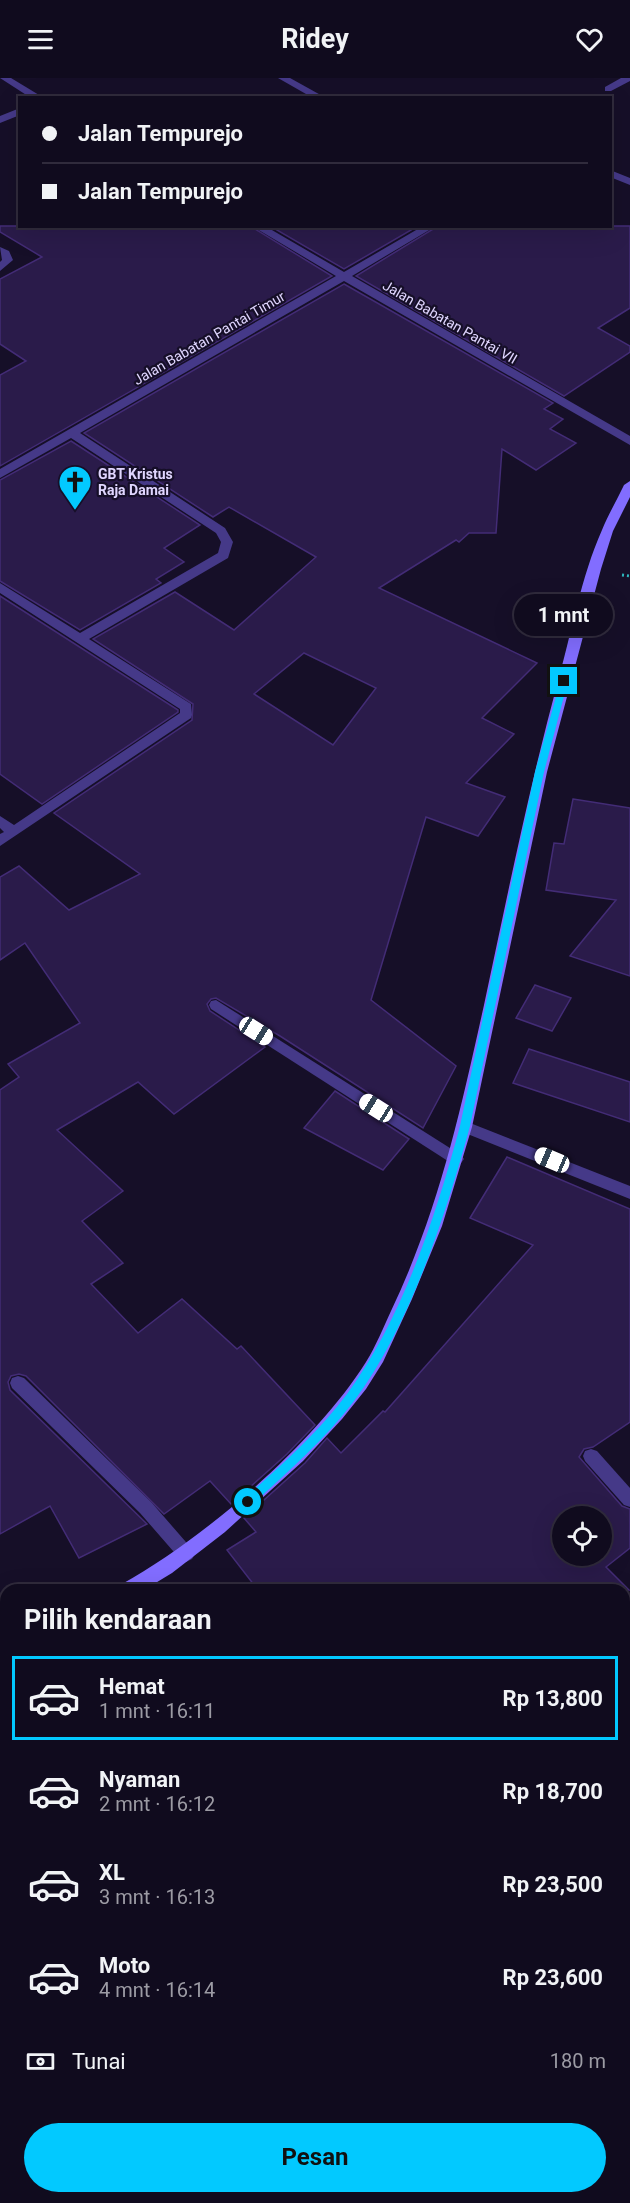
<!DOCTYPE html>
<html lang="id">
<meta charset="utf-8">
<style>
:root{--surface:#100b1e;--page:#1e192b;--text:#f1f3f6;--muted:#9c9ba4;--line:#302b3c;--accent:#02c9ff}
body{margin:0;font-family:Roboto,sans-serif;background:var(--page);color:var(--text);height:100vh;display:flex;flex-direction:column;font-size:22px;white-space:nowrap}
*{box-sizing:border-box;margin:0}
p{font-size:20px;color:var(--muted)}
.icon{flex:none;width:33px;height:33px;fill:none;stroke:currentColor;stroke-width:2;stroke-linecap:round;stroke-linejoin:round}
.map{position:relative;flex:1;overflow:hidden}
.details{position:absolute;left:0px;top:1506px;width:630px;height:620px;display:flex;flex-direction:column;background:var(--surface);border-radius:18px 18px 0 0;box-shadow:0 6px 24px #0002,0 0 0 2px var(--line)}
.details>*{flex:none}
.top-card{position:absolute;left:18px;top:18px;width:594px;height:132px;border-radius:0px;box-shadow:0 6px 24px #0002,0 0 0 2px var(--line);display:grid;align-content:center;height:132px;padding:0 24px;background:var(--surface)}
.buttons{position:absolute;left:552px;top:1428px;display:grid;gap:12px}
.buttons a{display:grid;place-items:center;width:60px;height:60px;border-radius:50%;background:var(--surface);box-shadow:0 6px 24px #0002,0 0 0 2px var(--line);font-size:30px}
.end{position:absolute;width:27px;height:27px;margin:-14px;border:8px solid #02c9ff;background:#111;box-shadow:0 0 0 3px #111}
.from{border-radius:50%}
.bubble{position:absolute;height:42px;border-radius:21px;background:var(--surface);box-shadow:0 6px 24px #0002,0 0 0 2px var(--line);font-size:20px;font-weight:700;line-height:42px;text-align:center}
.car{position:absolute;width:18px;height:36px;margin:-18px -9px;border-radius:8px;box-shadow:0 0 4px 2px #0007;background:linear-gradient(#fff 24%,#345 0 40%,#fff 0 76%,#345 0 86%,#fff 0)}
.top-card b{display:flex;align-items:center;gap:21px;height:57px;font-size:22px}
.top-card b+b{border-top:2px solid var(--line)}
.top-card i{width:15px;height:15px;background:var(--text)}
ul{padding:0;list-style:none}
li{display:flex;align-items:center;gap:18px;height:84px;margin:0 12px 9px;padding:0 12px;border:3px solid transparent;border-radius:0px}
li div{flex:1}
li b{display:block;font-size:22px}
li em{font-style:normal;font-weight:700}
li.selected{border-color:var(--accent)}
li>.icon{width:54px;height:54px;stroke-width:1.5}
h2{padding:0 24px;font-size:27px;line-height:72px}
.pay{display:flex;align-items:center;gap:15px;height:66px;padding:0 24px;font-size:22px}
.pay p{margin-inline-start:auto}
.primary-button{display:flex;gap:12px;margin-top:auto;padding:12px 24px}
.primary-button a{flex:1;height:69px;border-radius:36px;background:var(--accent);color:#111;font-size:24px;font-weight:700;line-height:69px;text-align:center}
header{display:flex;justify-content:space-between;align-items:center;height:78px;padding:0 24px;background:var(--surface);font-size:27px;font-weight:700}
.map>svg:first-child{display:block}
</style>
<header><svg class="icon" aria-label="menu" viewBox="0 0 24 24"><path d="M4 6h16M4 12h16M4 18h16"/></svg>Ridey<svg class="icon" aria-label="heart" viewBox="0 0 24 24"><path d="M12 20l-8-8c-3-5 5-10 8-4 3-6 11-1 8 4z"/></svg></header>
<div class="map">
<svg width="630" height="2125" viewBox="0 0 630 2125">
<rect width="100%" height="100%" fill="#160f28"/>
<g fill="#091947">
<path d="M0,1685L6,1688V1825L0,1822Z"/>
<path d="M624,1978L630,1980V2099L624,2097Z"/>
</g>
<g fill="#2a1b4a" stroke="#432c76" stroke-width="1.5" fill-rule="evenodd">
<path d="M0,148H250L332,198L0,388V297L26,283L0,266V201L42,179L0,154Z"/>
<path d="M270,148H418L344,191Z"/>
<path d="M438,148H630V230L598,250L630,268V274L564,318L356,198Z"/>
<path d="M344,206L553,325L544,331L563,341L550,351L576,365L536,392L502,371L496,455H469L459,464L456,462L379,510L537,585L482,640L514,656L466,705L505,719L478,758L426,739L371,922L456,988L423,1050L280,958L216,920L211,921L207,926L210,933L265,969L174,1036L138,1004L57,1052L123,1113L82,1143L123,1185L91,1206L138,1255L182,1221L237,1271L241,1268L315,1347L287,1376L231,1426L210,1403L164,1436L26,1298L19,1296L11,1298L8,1304L10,1312L147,1446L79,1480L50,1428L0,1456V1012L19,999L8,986L80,945L25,865L0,882V799L19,788L69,832L140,796L54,735L192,642L193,626L93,561L175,514L234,552L316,479L229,429L213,439L84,355ZM304,575L376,610L333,667L254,616Z"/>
<path d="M71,363L200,447L164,470L184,484L156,501L161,505L80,552L0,503V402Z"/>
<path d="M0,518L178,632V634L42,726L0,696Z"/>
<path d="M573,721L630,730V898L570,878L616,822L546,812L554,765L564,766Z"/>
<path d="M535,907L571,920L552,953L516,940Z"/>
<path d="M529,971L630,1004V1044L513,1005Z"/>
<path d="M335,1013L409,1061L383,1092L304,1050Z"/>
<path d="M507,1079L630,1131V1344L593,1369L584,1371L579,1379L622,1428L630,1431V1470L606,1489L629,1512H258L227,1472L256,1454L244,1440L305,1385L327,1360L341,1375L383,1333L385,1334L533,1167L470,1140ZM562,1438H602V1478H562Z"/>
</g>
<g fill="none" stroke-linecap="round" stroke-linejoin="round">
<path stroke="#2db5bc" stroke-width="3" stroke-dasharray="2 3" stroke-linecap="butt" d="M622,497L630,498"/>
<g fill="#453988" fill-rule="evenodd">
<path d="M216,922L461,1077L464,1081L461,1085H451L211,931L209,927L211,923Z"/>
<path d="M465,1043L630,1108V1121L460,1053L458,1049L460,1045Z"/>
</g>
<g fill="#453988" fill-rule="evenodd">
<path d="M0,0H11L44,20H31Z"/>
<path d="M278,0H290L326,20H313Z"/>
<path d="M621,0H630V3L611,13H605V9Z"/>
<path d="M20,30V37L0,45V38Z"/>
<path d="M610,92L630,100V107L610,99Z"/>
<path d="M252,148H265L344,194L423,148H436L352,198L630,358V367L344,203L80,355L225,450L233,464L228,480L89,561L191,626L192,637L191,640L0,768V756L4,754L0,750V738L14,747L180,635V631L0,515V505L80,555L218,475L221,464L216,455L71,360L0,400V391L336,198Z"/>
<path d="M0,169L9,173L13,182L0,193V184L2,182Z"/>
<path d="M18,1298L24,1300L152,1425L192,1471L195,1476L192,1481L186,1484L180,1481L140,1435L12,1310L10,1305L12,1300Z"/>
<path d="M591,1371L597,1373L630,1410V1429L624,1427L585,1383L583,1378L585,1373Z"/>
<path d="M630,1621V1638L624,1640V1623Z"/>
<path d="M0,1877L6,1879V1899L0,1897Z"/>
<path d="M624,1916L630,1919V1939L624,1936Z"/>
<path d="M508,2120H537L539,2125H510Z"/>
</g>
<g fill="#826dff" fill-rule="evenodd">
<path d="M630,403V419L613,453L601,491L547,694L472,1049L442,1148L412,1221L383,1284L366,1311L342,1341L303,1383L225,1454L172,1495L144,1512H119L122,1506C205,1460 315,1365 366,1284C376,1268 383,1250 391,1233C439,1132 460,1035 484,927C507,819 529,710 558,603C572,553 581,499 602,452C608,437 617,422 624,407Z"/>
<path d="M6,1549V1565L0,1567V1551Z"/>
</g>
</g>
<path fill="#02c9ff" d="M561,601L568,603L544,694L470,1048C446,1137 409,1250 354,1323C325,1362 287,1394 252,1427H244V1421C280,1388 318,1355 347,1316C402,1241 436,1138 460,1048L535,694Z"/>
<defs>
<g id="church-pin" transform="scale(1.725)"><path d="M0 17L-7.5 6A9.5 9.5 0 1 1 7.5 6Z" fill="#02c9ff" stroke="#160f28"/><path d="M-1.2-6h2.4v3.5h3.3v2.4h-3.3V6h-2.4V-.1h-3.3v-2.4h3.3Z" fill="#111"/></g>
</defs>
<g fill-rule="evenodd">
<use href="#church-pin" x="75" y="404"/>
</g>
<g text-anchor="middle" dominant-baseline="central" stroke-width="4.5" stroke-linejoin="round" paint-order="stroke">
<g font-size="14" fill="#e0d6ff" stroke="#160f28">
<text transform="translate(450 244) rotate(30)">Jalan Babatan Pantai VII</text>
<text transform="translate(209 260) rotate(-30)">Jalan Babatan Pantai Timur</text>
</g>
<g font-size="14" font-weight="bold" fill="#e0d6ff" stroke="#160f28" text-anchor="start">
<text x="98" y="396">GBT Kristus<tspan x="98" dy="16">Raja Damai</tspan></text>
</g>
</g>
</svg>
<div class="buttons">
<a><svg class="icon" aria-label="locate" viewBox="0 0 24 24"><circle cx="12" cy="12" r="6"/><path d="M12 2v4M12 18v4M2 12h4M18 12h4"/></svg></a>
</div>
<i class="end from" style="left:248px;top:1424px"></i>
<i class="end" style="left:564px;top:603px"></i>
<div class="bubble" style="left:514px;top:516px;width:99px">1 mnt</div>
<i class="car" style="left:256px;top:953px;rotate:122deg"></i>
<i class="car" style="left:376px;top:1030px;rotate:302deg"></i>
<i class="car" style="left:552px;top:1082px;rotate:293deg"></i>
<div class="top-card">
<b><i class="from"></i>Jalan Tempurejo</b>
<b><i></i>Jalan Tempurejo</b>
</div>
<section class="details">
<h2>Pilih kendaraan</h2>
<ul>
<li class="selected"><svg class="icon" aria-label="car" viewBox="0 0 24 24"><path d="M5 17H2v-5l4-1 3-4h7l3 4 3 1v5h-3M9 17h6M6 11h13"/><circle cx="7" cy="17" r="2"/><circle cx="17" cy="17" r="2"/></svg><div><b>Hemat</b><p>1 mnt · 16:11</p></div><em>Rp 13,800</em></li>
<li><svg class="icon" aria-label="car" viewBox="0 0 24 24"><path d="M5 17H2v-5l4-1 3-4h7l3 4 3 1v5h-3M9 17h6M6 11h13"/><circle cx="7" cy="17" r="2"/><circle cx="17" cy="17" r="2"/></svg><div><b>Nyaman</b><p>2 mnt · 16:12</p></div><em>Rp 18,700</em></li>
<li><svg class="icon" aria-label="car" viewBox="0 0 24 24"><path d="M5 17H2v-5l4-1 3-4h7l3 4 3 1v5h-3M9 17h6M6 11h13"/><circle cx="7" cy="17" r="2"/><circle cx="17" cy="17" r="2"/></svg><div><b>XL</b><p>3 mnt · 16:13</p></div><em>Rp 23,500</em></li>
<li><svg class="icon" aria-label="car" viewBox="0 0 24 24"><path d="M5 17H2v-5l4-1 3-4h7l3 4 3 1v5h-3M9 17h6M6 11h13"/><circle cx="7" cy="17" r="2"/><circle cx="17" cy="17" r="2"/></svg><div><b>Moto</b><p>4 mnt · 16:14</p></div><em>Rp 23,600</em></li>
</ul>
<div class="pay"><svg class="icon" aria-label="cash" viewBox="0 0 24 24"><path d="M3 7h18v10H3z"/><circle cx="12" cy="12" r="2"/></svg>Tunai<p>180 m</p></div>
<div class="primary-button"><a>Pesan</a></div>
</section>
</div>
